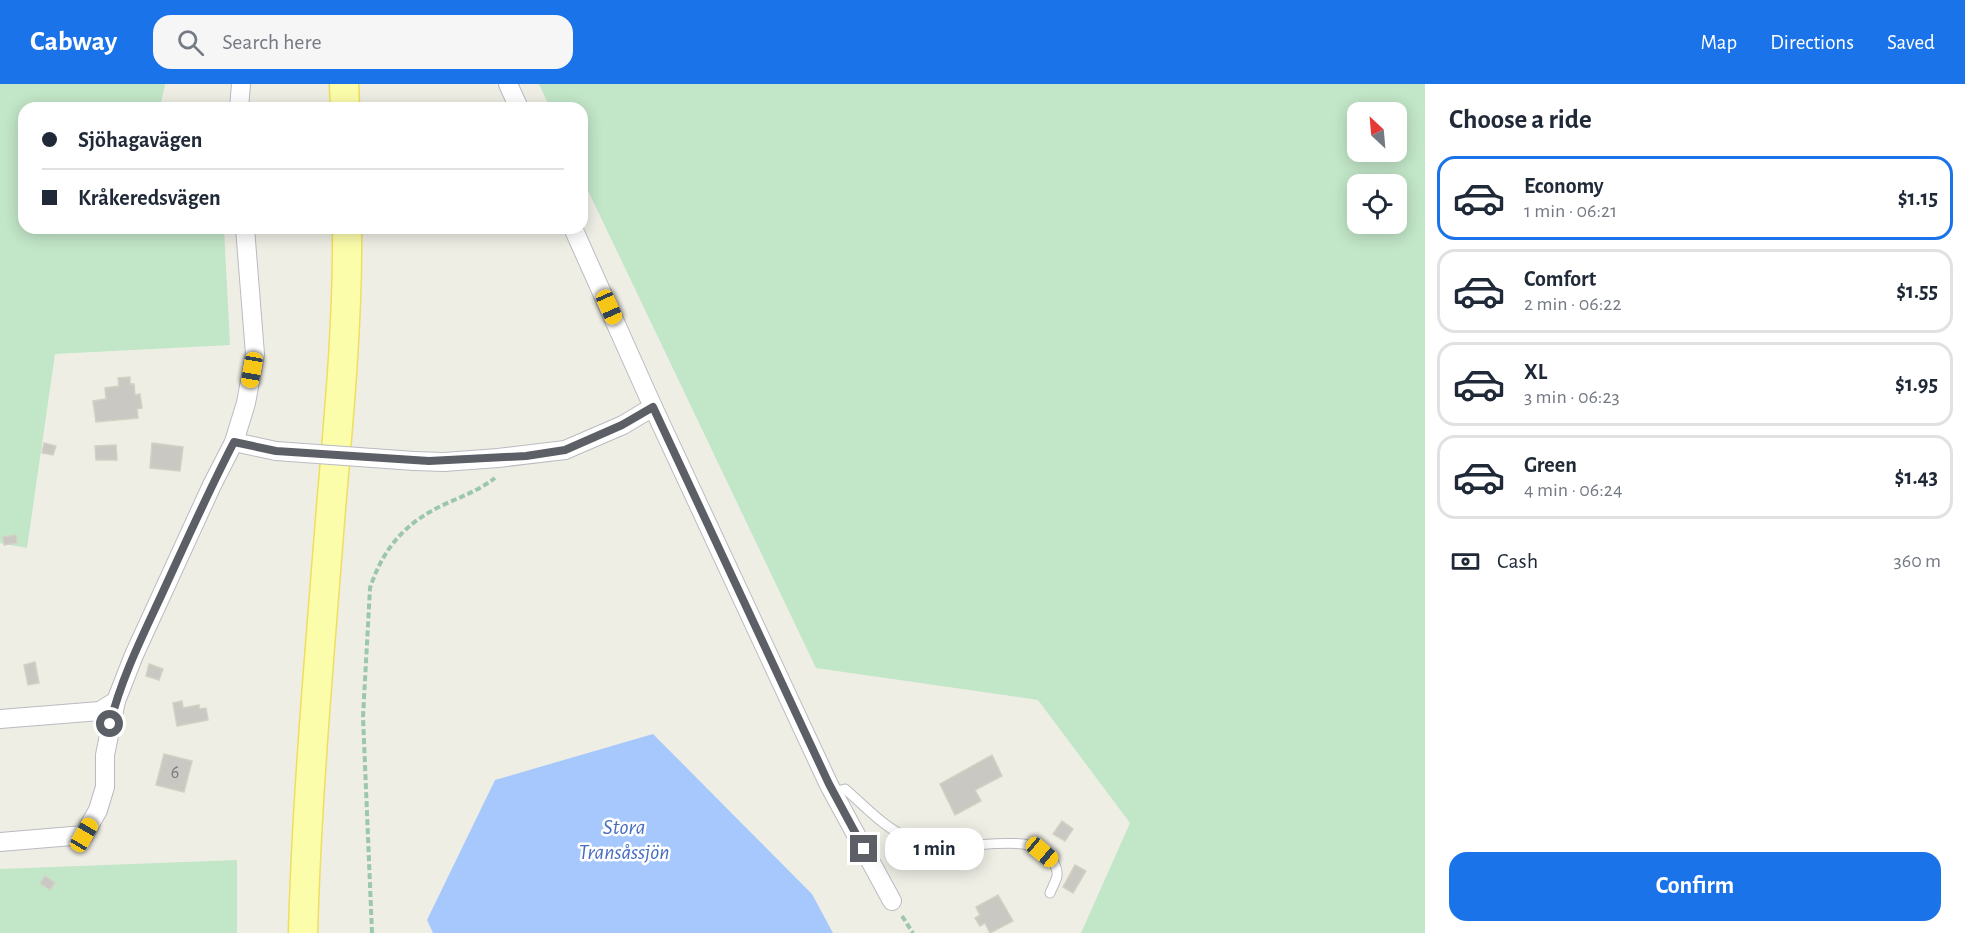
<!DOCTYPE html>
<meta charset="utf-8">
<style>
:root{--surface:#fff;--page:#f6f6f7;--text:#1f2937;--muted:#747a83;--line:#e0e1e3;--accent:#1a73e8}
body{margin:0;font-family:"Alegreya Sans",sans-serif;background:var(--page);color:var(--text);height:100vh;display:flex;flex-direction:column;font-size:22px;white-space:nowrap}
*{box-sizing:border-box;margin:0}
p{font-size:20px;color:var(--muted)}
.icon{flex:none;width:33px;height:33px;fill:none;stroke:currentColor;stroke-width:2;stroke-linecap:round;stroke-linejoin:round}
.map{position:relative;flex:1;overflow:hidden}
.drawer{display:flex;flex-direction:column;background:var(--surface);width:540px}
.drawer>*{flex:none}
.banner{position:absolute;left:18px;top:18px;width:570px;height:132px;border-radius:18px;box-shadow:0 3px 15px #0003;display:grid;align-content:center;height:132px;padding:0 24px;background:var(--surface)}
.needle{width:39px;rotate:334deg}
.buttons{position:absolute;left:1347px;top:18px;display:grid;gap:12px}
.buttons a{display:grid;place-items:center;width:60px;height:60px;border-radius:12px;background:var(--surface);box-shadow:0 3px 15px #0003;font-size:30px}
.end{position:absolute;width:27px;height:27px;margin:-14px;border:8px solid #5c5f65;background:#fff;box-shadow:0 0 0 3px #fff}
.from{border-radius:50%}
.bubble{position:absolute;height:42px;border-radius:18px;background:var(--surface);box-shadow:0 3px 15px #0003;font-size:20px;font-weight:700;line-height:42px;text-align:center}
.car{position:absolute;width:18px;height:36px;margin:-18px -9px;border-radius:8px;box-shadow:0 0 4px 2px #0007;background:linear-gradient(#f5c518 24%,#345 0 40%,#f5c518 0 76%,#345 0 86%,#f5c518 0)}
.banner b{display:flex;align-items:center;gap:21px;height:57px;font-size:22px}
.banner b+b{border-top:2px solid var(--line)}
.banner i{width:15px;height:15px;background:var(--text)}
ul{padding:0;list-style:none}
li{display:flex;align-items:center;gap:18px;height:84px;margin:0 12px 9px;padding:0 12px;border:3px solid var(--line);border-radius:18px}
li div{flex:1}
li b{display:block;font-size:22px}
li em{font-style:normal;font-weight:700}
li.active{border-color:var(--accent)}
li>.icon{width:54px;height:54px;stroke-width:1.5}
h2{padding:0 24px;font-size:27px;line-height:72px}
.pay{display:flex;align-items:center;gap:15px;height:66px;padding:0 24px;font-size:22px}
.pay p{margin-inline-start:auto}
.button{display:flex;gap:12px;margin-top:auto;padding:12px 24px}
.button a{flex:1;height:69px;border-radius:18px;background:var(--accent);color:#fff;font-size:24px;font-weight:700;line-height:69px;text-align:center}
header{display:flex;align-items:center;gap:36px;box-sizing:border-box;height:84px;padding:0 30px;background:var(--accent);color:#fff}
header strong{font-size:28px}
nav{display:flex;gap:33px;margin-inline-start:auto;font-size:21px}
.search{width:420px;height:54px;background:var(--page);display:flex;align-items:center;gap:15px;box-sizing:border-box;padding:0 21px;border-radius:18px;color:var(--muted);font-size:22px}
main{display:flex;flex:1;min-height:0}
.map>svg:first-child{display:block}
</style>
<header>
<strong>Cabway</strong>
<div class="search"><svg class="icon" aria-label="search" viewBox="0 0 24 24"><circle cx="10" cy="10" r="6"/><path d="M15 15l6 6"/></svg>Search here</div>
<nav><a>Map</a><a>Directions</a><a>Saved</a></nav>
</header>
<main>
<div class="map">
<svg width="1425" height="849" viewBox="0 0 1425 849">
<rect width="100%" height="100%" fill="#efeee5"/>
<g fill="#c2e6c8" fill-rule="evenodd">
<path d="M0,0H165L160,24H24V144H224L230,261L55,270L27,464L0,459Z"/>
<path d="M539,0H1425V849H1081L1130,739L1038,616L816,584L582,94V24H550ZM1396,28V68H1358V28ZM1396,100V140H1358V100Z"/>
<path d="M237,776V849H0V785Z"/>
</g>
<path fill="#a6c8fd" d="M653,650L812,810L833,849H433L427,836L495,696Z"/>
<g fill="#cac8c2" stroke="#d3d1c3" stroke-width="1.5">
<path d="M130,293V300H134L135,311L140,310L142,324L137,325L138,334L96,338L93,317L106,315L105,304L119,302L118,294Z"/>
<path d="M44,359L56,362L53,371L42,369Z"/>
<path d="M152,359L183,363L180,387L150,384Z"/>
<path d="M116,361L117,376H96L95,362Z"/>
<path d="M16,451L17,459L4,461L3,453Z"/>
<path d="M35,578L39,599L28,601L24,581Z"/>
<path d="M149,580L163,585L159,596L146,592Z"/>
<path d="M182,617L183,624L199,621V625L206,624L208,636L177,642L173,619Z"/>
<path d="M164,670L192,677L184,708L156,701Z"/>
<path d="M992,671L1002,692L975,706L981,717L955,731L940,700Z"/>
<path d="M1062,737L1073,745L1065,757L1053,750Z"/>
<path d="M1075,781L1086,787L1073,809L1063,803Z"/>
<path d="M45,792L55,799L50,806L40,799Z"/>
<path d="M998,811L1013,837L990,849L985,839L980,842L975,834L980,831L976,823Z"/>
</g>
<g fill="none" stroke-linecap="round" stroke-linejoin="round">
<g stroke="#b9bbc0" stroke-width="11">
<path id="service" d="M833,708L845,705C865,722 884,744 910,755C945,770 986,756 1023,760C1038,762 1059,776 1057,792C1056,797 1052,804 1050,809"/>
</g>
<g stroke="#b9bbc0" stroke-width="20">
<g id="minor">
<path d="M508,0L519,24"/>
<path d="M239,24L241,0"/>
<path d="M573,144L653,323L829,701L892,817"/>
<path d="M234,358L276,367"/>
<path d="M414,377L444,378L498,374L565,366L623,341L653,323"/>
<path d="M0,635L100,627L116,617"/>
<path d="M0,758L84,751L98,726L105,703V671L116,617L134,571L212,401L234,358L246,319L255,270L245,144"/>
</g>
</g>
<g stroke="#eedf5e" stroke-width="31">
<g id="primary">
<path d="M344,0L345,24"/>
<path d="M303,849C307,707 320,566 331,424C339,331 348,237 347,144"/>
</g>
</g>
<g stroke="#9bc6af" stroke-width="4" stroke-dasharray="6 3" stroke-linecap="butt">
<path d="M902,832L913,849"/>
<path d="M372,849L363,633L370,504C383,465 404,440 441,422C460,413 478,407 495,394"/>
</g>
<use href="#service" stroke="#fff" stroke-width="9"/>
<use href="#minor" stroke="#fff" stroke-width="18"/>
<use href="#primary" stroke="#fcfdab" stroke-width="28"/>
<g stroke="#b9bbc0" stroke-width="20" stroke-linecap="butt">
<path id="minor-bridge" d="M276,367L414,377"/>
</g>
<use href="#minor-bridge" stroke="#fff" stroke-width="18"/>
</g>
<g fill="none" stroke-linecap="round" stroke-linejoin="round">
<path stroke="#5c5f65" stroke-width="8" d="M110,640C121,595 142,553 161,512C185,460 208,408 234,358L276,367L429,377L526,372L565,366L622,341L653,323L829,700L864,765"/>
</g>
<g text-anchor="middle" dominant-baseline="central" stroke-width="5" stroke-linejoin="round" paint-order="stroke">
<g font-size="18" fill="#78797c">
<text x="175" y="689">6</text>
</g>
<g font-size="22" font-style="italic" fill="#486ec1" stroke="#fff">
<text x="624" y="743">Stora<tspan x="624" dy="25">Transåssjön</tspan></text>
</g>
</g>
</svg>
<div class="buttons">
<a><svg class="needle" viewBox="-14 -14 28 28"><path d="M0-13l5 13h-10z" fill="#e53935"/><path d="M0 13l5-13h-10z" fill="#747a83"/></svg></a>
<a><svg class="icon" aria-label="locate" viewBox="0 0 24 24"><circle cx="12" cy="12" r="6"/><path d="M12 2v4M12 18v4M2 12h4M18 12h4"/></svg></a>
</div>
<i class="end from" style="left:110px;top:640px"></i>
<i class="end" style="left:864px;top:765px"></i>
<div class="bubble" style="left:885px;top:744px;width:99px">1 min</div>
<i class="car" style="left:609px;top:223px;rotate:156deg"></i>
<i class="car" style="left:252px;top:286px;rotate:190deg"></i>
<i class="car" style="left:84px;top:751px;rotate:30deg"></i>
<i class="car" style="left:1042px;top:768px;rotate:130deg"></i>
<div class="banner">
<b><i class="from"></i>Sjöhagavägen</b>
<b><i></i>Kråkeredsvägen</b>
</div>
</div>
<section class="drawer">
<h2>Choose a ride</h2>
<ul>
<li class="active"><svg class="icon" aria-label="car" viewBox="0 0 24 24"><path d="M5 17H2v-5l4-1 3-4h7l3 4 3 1v5h-3M9 17h6M6 11h13"/><circle cx="7" cy="17" r="2"/><circle cx="17" cy="17" r="2"/></svg><div><b>Economy</b><p>1 min · 06:21</p></div><em>$1.15</em></li>
<li><svg class="icon" aria-label="car" viewBox="0 0 24 24"><path d="M5 17H2v-5l4-1 3-4h7l3 4 3 1v5h-3M9 17h6M6 11h13"/><circle cx="7" cy="17" r="2"/><circle cx="17" cy="17" r="2"/></svg><div><b>Comfort</b><p>2 min · 06:22</p></div><em>$1.55</em></li>
<li><svg class="icon" aria-label="car" viewBox="0 0 24 24"><path d="M5 17H2v-5l4-1 3-4h7l3 4 3 1v5h-3M9 17h6M6 11h13"/><circle cx="7" cy="17" r="2"/><circle cx="17" cy="17" r="2"/></svg><div><b>XL</b><p>3 min · 06:23</p></div><em>$1.95</em></li>
<li><svg class="icon" aria-label="car" viewBox="0 0 24 24"><path d="M5 17H2v-5l4-1 3-4h7l3 4 3 1v5h-3M9 17h6M6 11h13"/><circle cx="7" cy="17" r="2"/><circle cx="17" cy="17" r="2"/></svg><div><b>Green</b><p>4 min · 06:24</p></div><em>$1.43</em></li>
</ul>
<div class="pay"><svg class="icon" aria-label="cash" viewBox="0 0 24 24"><path d="M3 7h18v10H3z"/><circle cx="12" cy="12" r="2"/></svg>Cash<p>360 m</p></div>
<div class="button"><a>Confirm</a></div>
</section>
</main>
